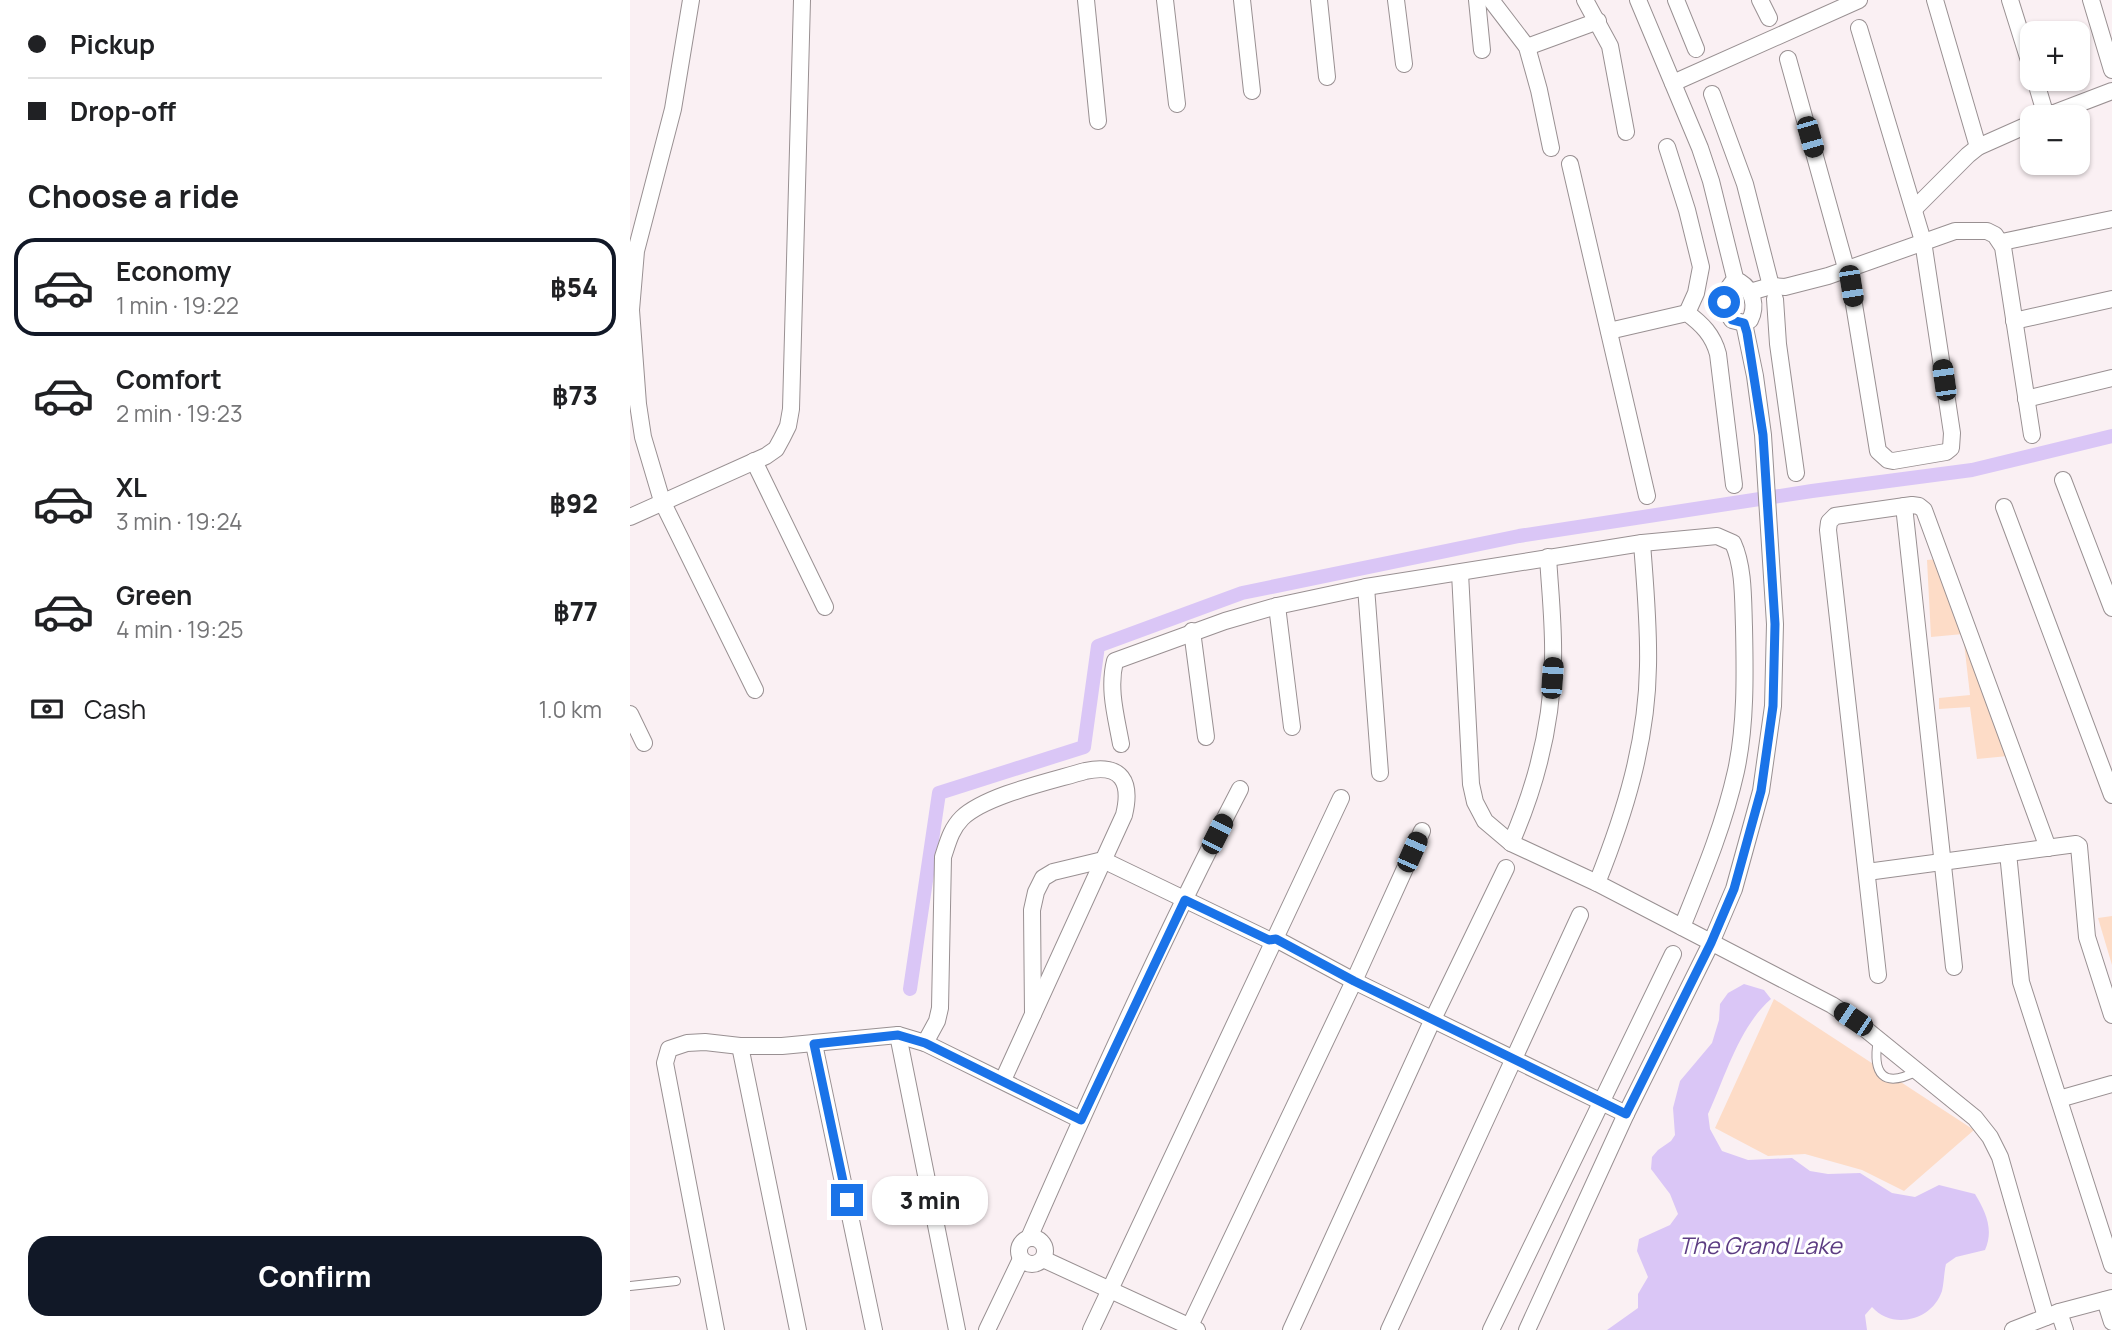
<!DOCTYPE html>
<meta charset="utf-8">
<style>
:root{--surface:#fff;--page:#f6f6f6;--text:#202124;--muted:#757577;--line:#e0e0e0;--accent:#111827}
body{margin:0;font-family:Manrope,sans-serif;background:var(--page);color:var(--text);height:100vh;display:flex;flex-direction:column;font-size:26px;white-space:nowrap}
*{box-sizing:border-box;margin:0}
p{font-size:23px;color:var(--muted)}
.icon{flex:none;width:38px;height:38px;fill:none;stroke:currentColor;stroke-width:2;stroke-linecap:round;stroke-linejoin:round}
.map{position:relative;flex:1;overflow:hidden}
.panel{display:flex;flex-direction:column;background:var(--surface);width:630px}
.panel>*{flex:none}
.hud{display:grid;align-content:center;height:154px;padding:0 28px;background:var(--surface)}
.tools{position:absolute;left:1390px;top:21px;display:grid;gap:14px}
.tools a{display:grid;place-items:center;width:70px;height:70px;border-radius:14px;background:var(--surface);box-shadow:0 2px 5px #0004;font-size:35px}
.end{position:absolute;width:32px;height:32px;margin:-16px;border:9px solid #1a73e8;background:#fff;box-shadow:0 0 0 4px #fff}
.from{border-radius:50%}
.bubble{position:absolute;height:49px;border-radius:21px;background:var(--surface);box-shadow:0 2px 5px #0004;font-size:23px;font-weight:800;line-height:49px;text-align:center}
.car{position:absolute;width:21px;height:42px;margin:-21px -10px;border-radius:9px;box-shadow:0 0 5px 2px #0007;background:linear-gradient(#222 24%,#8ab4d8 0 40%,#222 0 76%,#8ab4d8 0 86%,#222 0)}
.hud b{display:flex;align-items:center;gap:24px;height:66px;font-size:26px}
.hud b+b{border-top:2px solid var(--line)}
.hud i{width:18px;height:18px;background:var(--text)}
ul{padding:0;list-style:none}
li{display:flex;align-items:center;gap:21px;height:98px;margin:0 14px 10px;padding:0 14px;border:4px solid transparent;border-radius:21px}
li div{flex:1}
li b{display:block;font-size:26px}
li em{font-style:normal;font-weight:800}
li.selected{border-color:var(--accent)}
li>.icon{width:63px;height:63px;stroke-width:1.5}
h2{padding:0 28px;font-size:32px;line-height:84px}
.pay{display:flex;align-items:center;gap:18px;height:77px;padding:0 28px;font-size:26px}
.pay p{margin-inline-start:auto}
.cta{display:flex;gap:14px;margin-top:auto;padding:14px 28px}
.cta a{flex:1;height:80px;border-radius:21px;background:var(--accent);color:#fff;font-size:28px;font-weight:800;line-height:80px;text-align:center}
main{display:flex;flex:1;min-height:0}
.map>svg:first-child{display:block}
</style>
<main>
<section class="panel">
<div class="hud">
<b><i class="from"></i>Pickup</b>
<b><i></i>Drop-off</b>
</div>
<h2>Choose a ride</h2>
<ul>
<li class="selected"><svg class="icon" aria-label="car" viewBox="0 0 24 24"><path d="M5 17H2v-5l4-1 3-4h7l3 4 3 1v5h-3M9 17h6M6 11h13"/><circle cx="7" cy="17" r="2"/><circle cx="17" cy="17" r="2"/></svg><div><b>Economy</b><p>1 min · 19:22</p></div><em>฿54</em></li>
<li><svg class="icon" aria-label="car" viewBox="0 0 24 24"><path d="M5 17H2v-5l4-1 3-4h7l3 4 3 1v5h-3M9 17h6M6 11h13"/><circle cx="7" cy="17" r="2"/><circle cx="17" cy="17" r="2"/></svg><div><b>Comfort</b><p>2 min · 19:23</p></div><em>฿73</em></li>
<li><svg class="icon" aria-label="car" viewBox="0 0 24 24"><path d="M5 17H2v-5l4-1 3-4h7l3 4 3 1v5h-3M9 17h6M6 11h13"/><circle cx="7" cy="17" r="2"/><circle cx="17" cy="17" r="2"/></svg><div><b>XL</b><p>3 min · 19:24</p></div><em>฿92</em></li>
<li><svg class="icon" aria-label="car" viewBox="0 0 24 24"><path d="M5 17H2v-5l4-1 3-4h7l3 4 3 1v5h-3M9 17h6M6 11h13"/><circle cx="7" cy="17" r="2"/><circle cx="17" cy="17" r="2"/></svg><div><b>Green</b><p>4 min · 19:25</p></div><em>฿77</em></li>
</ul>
<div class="pay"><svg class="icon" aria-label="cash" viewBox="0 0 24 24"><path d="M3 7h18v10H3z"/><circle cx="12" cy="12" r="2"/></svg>Cash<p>1.0 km</p></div>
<div class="cta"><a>Confirm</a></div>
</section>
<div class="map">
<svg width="1482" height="1330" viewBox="0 0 1482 1330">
<rect width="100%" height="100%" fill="#faf0f3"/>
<g fill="#fddcc7">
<path d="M1307,559L1378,756L1347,759L1340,707L1309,709V698L1340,695L1333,634L1301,637L1297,560Z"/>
<path d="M1482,916V965L1468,918Z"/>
<path d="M1144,999L1344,1130L1274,1191L1232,1170L1175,1154L1138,1156L1085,1128Z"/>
</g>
<path fill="#dac6f6" d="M1114,984L1134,990L1141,999C1109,1027 1096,1075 1078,1114L1080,1129L1092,1151L1118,1160L1162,1158L1180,1171L1198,1174L1230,1173L1262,1193L1285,1197L1309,1185L1345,1194C1356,1212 1364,1230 1355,1250L1326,1257L1316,1264C1314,1272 1314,1283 1312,1291C1302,1321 1262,1330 1242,1307L1235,1315L1237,1330H977L1008,1308V1294L1018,1277L1007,1251L1009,1239L1040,1225L1048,1214L1040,1194L1021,1169L1022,1157L1028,1150L1041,1141L1045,1135L1043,1108L1050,1081L1082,1043L1089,1020L1090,1004L1098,993Z"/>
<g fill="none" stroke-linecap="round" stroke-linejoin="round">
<path stroke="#dac6f6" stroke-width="14" d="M280,989L309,793L454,747L468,646L612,593L889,536L1182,491L1342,470L1482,436"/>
<g stroke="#999092" stroke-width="10">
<g id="service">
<path d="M1248,1039C1242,1074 1253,1089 1287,1071"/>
<path d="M0,1286L46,1281"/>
</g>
</g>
<g stroke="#999092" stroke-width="18">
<g id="minor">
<path d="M61,0L43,109L6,251L1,310L8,404L13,437L32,501L125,690"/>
<path d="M456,0L468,121"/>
<path d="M535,0L547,104"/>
<path d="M612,0L622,91"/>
<path d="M689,0L697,77"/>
<path d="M766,0L774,64"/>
<path d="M847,0L852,50"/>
<path d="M861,0L897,47L909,90L921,148"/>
<path d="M955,0L980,46L996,132"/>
<path d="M1008,0L1070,148L1081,181L1106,282"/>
<path d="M1046,0L1066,49"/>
<path d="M1130,0L1139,18"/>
<path d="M1305,0L1348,147"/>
<path d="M1380,0L1402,70"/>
<path d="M1461,0L1482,70"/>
<path d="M897,47L968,21"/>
<path d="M1158,59L1221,286L1248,451L1258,460L1263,461L1316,452L1321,448L1322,433L1293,241L1229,28"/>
<path d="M1405,79L1416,116"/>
<path d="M1043,83L1229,0"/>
<path d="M1082,94L1115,184L1141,286"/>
<path d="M1414,117L1482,91"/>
<path d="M1037,147L1057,210L1071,267L1066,293L1057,313"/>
<path d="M940,164L1017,496"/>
<path d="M1284,209L1338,155L1348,147L1402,123"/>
<path d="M1372,242L1482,219"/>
<path d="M1110,282C1123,290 1127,306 1120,320L1114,323L1102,320C1093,307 1092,295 1102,283Z"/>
<path d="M1120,292L1141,286L1155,287L1198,276L1325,231H1357L1365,235L1373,247L1402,435"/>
<path d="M1145,299L1148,344L1166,473"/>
<path d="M1384,321L1482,299"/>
<path d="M979,331L1057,313C1072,324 1083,335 1088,354L1104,485"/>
<path d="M1396,399L1482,378"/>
<path d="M124,461L195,607"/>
<path d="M1433,480L1482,608"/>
<path d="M1274,506L1324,967"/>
<path d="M1374,507L1482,795"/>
<path d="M0,517L136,456L146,449L152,438L158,426L161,409L172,0"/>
<path d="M830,573L841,784L845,802L855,821L881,843L967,883L1202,1005L1223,1019L1345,1118L1360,1137L1370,1157L1416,1317"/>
<path d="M736,587L750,773"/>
<path d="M647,606L662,727"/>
<path d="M562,631L576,737"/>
<path d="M0,714L14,743"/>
<path d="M491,744C486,716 478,689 485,661L595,621L647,606L736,587L1012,543L1087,536L1103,543C1114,567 1113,600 1114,627C1115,673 1116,725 1106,771C1094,825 1073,875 1052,927"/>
<path d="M881,843C906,786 922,723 923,660C924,626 920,591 918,557"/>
<path d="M1378,853L1391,982L1482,1265"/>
<path d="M1237,872L1446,844L1449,846L1457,937L1482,1015"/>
<path d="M967,883C995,813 1017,742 1018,666C1019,625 1015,584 1012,543"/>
<path d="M1248,975L1198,530L1199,522L1205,516L1282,505L1289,506L1294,510L1418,848"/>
<path d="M403,1014L402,910L406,892L413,878L423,872L473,860L639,940L646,939L724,981L996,1114"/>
<path d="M268,1035L327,1330"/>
<path d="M295,1043L307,1021L310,1008L313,857C318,842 321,829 332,818C356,795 422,781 455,771C492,763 502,782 494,815L373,1080"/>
<path d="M184,1044L244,1330"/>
<path d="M110,1046L168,1330"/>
<path d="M1429,1099L1482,1084"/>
<circle cx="402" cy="1251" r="13"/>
<path d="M399,1238C465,1087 534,935 610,789"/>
<path d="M413,1259L567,1330"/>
<path d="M1475,1300L1482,1322"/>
<path d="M1429,1312L1435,1330"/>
<path d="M86,1330L35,1063L39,1049L57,1043L75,1042L110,1046H152L268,1035L295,1043L451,1120"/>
<path d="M357,1330L391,1259"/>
<path d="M461,1330L711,798"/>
<path d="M558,1330L724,981L792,831"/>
<path d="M661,1330L803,1019L876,868"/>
<path d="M759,1330L950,915"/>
<path d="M861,1330L1043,954"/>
<path d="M897,1330L996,1114L1081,943L1104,889L1131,791L1143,706L1145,624L1133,435L1125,376L1114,323"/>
<path d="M1383,1330L1429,1312L1482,1298"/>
</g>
</g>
<use href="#service" stroke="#fff" stroke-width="8"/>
<use href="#minor" stroke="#fff" stroke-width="16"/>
</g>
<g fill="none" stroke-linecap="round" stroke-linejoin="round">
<path stroke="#1a73e8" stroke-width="9" d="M217,1200L184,1044L268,1035L295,1043L451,1120L555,900L639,940L646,939L724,981L996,1114L1081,943L1104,889L1131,791L1143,706L1145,624L1133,435L1117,333L1114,323L1102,320L1094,302"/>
</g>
<g text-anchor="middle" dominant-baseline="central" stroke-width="6" stroke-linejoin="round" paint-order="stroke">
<g font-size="23" font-style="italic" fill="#5d3d83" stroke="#fff">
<text x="1130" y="1245">The Grand Lake</text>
</g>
</g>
</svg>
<div class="tools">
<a>+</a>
<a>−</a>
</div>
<i class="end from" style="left:1094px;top:302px"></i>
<i class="end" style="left:217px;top:1200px"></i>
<div class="bubble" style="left:242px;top:1176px;width:116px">3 min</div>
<i class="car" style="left:1180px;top:137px;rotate:164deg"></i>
<i class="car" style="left:1221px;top:286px;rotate:171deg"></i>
<i class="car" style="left:1314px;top:380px;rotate:352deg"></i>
<i class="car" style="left:922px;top:678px;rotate:4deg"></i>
<i class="car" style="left:587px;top:834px;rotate:27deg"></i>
<i class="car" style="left:782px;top:852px;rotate:24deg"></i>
<i class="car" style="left:1223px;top:1019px;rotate:304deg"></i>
</div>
</main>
